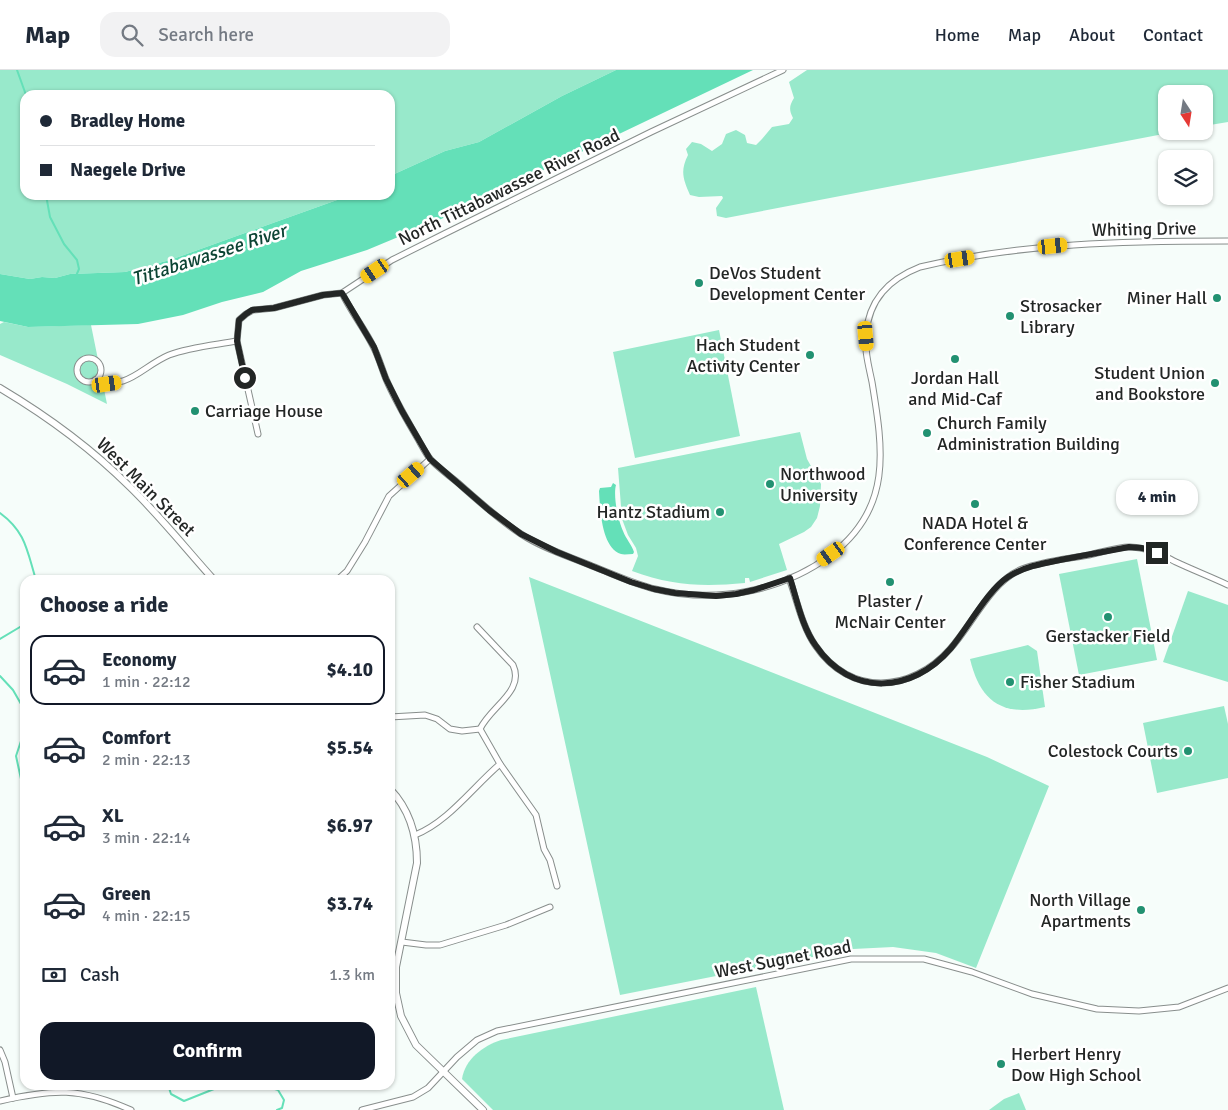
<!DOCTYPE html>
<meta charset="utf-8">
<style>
:root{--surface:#fff;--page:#f2f2f3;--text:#1f2937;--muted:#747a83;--line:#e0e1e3;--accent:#111827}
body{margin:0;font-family:Signika,sans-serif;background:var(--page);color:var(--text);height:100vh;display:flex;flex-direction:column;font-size:19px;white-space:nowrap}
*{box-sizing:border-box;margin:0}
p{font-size:16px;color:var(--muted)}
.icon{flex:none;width:28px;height:28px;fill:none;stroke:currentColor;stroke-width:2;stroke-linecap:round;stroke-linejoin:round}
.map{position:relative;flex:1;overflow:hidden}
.details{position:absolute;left:20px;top:505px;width:375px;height:515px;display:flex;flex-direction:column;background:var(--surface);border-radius:15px;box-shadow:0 1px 4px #0004}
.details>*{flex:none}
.banner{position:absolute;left:20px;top:20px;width:375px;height:110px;border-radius:15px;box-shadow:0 1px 4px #0004;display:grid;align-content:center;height:110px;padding:0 20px;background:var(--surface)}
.needle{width:32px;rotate:168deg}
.fabs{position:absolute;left:1158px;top:15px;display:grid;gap:10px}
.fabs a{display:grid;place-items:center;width:55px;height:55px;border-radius:10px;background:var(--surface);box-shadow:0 1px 4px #0004;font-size:25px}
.end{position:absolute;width:22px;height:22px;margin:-11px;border:6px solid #232625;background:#fff;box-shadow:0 0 0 2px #fff}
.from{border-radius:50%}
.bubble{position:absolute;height:35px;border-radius:15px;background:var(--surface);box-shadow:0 1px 4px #0004;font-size:16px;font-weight:800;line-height:35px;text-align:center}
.car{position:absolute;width:15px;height:30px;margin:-15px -8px;border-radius:6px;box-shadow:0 0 4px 1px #0007;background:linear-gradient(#f5c518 24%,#345 0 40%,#f5c518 0 76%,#345 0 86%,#f5c518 0)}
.banner b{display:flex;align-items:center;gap:18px;height:48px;font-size:19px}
.banner b+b{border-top:1px solid var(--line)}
.banner i{width:12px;height:12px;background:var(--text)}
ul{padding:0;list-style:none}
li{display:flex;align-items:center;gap:15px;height:70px;margin:0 10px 8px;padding:0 10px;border:2px solid transparent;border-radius:15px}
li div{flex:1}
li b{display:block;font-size:19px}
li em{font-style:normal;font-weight:800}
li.on{border-color:var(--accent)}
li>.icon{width:45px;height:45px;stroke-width:1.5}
h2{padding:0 20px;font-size:22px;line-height:60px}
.pay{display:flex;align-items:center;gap:12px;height:55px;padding:0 20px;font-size:19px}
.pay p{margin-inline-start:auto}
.primary-button{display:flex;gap:10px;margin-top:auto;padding:10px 20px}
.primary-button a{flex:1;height:58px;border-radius:15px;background:var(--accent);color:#fff;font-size:20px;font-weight:800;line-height:58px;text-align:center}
header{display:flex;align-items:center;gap:30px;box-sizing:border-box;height:70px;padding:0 25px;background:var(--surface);border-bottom:1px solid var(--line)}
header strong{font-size:24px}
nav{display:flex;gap:28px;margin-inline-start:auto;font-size:18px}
.search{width:350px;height:45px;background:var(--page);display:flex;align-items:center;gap:12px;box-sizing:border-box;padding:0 18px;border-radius:15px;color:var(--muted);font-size:19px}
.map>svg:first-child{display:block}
</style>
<header>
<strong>Map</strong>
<div class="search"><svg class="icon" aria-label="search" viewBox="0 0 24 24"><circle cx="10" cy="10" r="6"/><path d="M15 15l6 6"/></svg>Search here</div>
<nav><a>Home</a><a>Map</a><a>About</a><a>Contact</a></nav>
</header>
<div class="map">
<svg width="1228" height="1040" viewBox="0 0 1228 1040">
<rect width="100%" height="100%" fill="#f6fdfa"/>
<g fill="#98e9cb">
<path d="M0,0H616L562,26L479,72L445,81L390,106V25H25V125H351L170,190L125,202L70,204L55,208L42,207L30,209L0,204Z"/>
<path d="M807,0H1228V52L1204,56V24H1166V61H1179L726,148L717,146L716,138L723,128L722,126L699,127L690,125C683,109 680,101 688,85L686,79L692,72L701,74L712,81L722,74L726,64L736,60L745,65L747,73L756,75L762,69L772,57L789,54L793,48C789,40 789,36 794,28L789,12Z"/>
<path d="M4,252L28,257L91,255L107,334L67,314L0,285V254Z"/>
<path d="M719,260L740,366L635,388L613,282Z"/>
<path d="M800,362L807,389L821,414L820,436L817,448L811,457L804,462L779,474L787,500L750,512L749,508H745V513C704,517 672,516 632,501L638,486L636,478L628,465L622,449L618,398Z"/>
<path d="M1137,489L1157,590L1079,605L1059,504Z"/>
<path d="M529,507L987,687L1049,716L976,898L936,883L893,877L853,879L620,925Z"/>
<path d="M1188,521L1228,535V612L1163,592Z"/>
<path d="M1028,575L1037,581L1045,637C1002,647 980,631 970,589Z"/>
<path d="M1224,636L1228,654V708L1157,723L1143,653Z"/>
<path d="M756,917L784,1040H493L462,1009C465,989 483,976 501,970Z"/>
<path d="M1019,1023L1026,1040H989L1004,1029Z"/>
</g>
<g fill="#64e0b8">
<path d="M616,0H753L439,150L367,180L301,201L263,222L222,232L183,245L138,254L28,257L0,251V204L30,209L42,207L55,208L70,204L125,202L170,190L351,125H390V106L445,81L479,72L562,26Z"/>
<path d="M613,413L616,415C613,426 618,450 623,461C626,469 632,475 634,482L633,484C629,484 624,485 621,484C601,478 600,437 599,421L600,418L611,417Z"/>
</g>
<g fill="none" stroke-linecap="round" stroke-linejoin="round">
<g stroke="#64e0b8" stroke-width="2">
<path d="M17,0L26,25"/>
<path d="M46,125L50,147L64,174L77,190L79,199L76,206"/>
<path d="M0,443C26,462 27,481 36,510"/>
<path d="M0,569L25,554"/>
<path d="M0,606L13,620L21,634L25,659L16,686L21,709L25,713"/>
<path d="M168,1015L171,1024L184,1031L224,1015"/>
<path d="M262,1015L278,1020L284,1030L282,1038L277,1040"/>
</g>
<g stroke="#888e8c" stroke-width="7">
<g id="minor">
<path d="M342,223C351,242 365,259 374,278C379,288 382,299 386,309C395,330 407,350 418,369C422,376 426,384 431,390C439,398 448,405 457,412C477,430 498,449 521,464C542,478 568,486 592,496C613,504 634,514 655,519C715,534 781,522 831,485C893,438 883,379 872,312C869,297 864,280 866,264C869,229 889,209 920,197C1022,173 1125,171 1228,171"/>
<circle cx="89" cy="300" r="12"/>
<path d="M95,310C128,321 141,297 169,285C190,277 215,275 237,271"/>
<path d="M258,364L237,271L239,250L246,244L253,240L274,238L323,225L342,223L392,190L444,164L651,62L783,0"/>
<path d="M789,508C797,530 802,556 815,575C850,627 911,623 950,579C973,554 990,512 1022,499C1043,491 1067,489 1089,485C1102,482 1117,477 1130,477C1135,477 1140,478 1145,479C1156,481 1166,487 1176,492C1193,500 1211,507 1228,515"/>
<path d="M337,510L347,501L365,472L389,426L430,389"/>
<path d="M390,647L425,645L437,649L450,659L462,661L480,659"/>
<path d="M500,694L536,745L544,779L550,790L557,816"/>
<path d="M415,765C448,752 473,717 500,694L480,659C491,636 525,621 513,595L477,557"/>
<path d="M402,872L426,875H440L506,855L550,837"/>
<path d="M0,980L5,992L13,1028"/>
<path d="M0,1031C53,1019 80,1017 131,1040"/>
<path d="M362,1040L413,1027L428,1018L457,987L477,970L497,961L851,889H924L972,902L1032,924L1097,939L1139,941L1179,937L1228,918"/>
</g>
</g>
<g stroke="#888e8c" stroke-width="8">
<g id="tertiary">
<path d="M0,318C47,346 91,378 130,417C160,446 186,479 214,510"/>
<path d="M390,719C410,740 417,765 417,793L396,897V923L401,946L416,975L483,1040"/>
</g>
</g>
<use href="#minor" stroke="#fff" stroke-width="5"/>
<use href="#tertiary" stroke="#fff" stroke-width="6"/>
</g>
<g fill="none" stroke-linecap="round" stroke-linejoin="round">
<path stroke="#232625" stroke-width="6" d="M245,308L237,271L239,250L246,244L252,240L274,238L323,225L342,223L374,277L386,309L402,341L430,389L489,440L521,464L557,482L631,512L654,519L675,523L716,526L736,524L754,520L790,508C797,530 802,557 816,576C851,627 912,624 951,578C967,559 988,520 1008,507C1025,496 1045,493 1065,489C1087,485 1108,481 1129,477L1142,478L1157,483"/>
</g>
<g fill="#229171" stroke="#fff" stroke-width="2">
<circle cx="699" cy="213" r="5"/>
<circle cx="1217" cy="228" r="5"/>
<circle cx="1010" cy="246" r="5"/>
<circle cx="810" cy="285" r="5"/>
<circle cx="955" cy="289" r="5"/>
<circle cx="1215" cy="313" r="5"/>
<circle cx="195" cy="341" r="5"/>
<circle cx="927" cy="363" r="5"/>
<circle cx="770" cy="414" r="5"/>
<circle cx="975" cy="434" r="5"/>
<circle cx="720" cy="442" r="5"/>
<circle cx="890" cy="512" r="5"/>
<circle cx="1108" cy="547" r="5"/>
<circle cx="1010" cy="612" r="5"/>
<circle cx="1188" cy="681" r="5"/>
<circle cx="1141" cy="840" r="5"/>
<circle cx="1001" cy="994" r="5"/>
</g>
<g text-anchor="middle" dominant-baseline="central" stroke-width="5" stroke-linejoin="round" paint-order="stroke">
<g font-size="18" fill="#232625" stroke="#fff">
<text transform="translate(509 117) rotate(-26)">North Tittabawassee River Road</text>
<text transform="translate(1144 159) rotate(-1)">Whiting Drive</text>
<text transform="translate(146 417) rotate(45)">West Main Street</text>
<text transform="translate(783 889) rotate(-11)">West Sugnet Road</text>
</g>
<g font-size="18" fill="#232625" stroke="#fff" text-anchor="start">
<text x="709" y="203">DeVos Student<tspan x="709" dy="21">Development Center</tspan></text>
<text x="1207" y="228" text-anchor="end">Miner Hall</text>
<text x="1020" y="236">Strosacker<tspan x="1020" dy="21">Library</tspan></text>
<text x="800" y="275" text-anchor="end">Hach Student<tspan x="800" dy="21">Activity Center</tspan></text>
<text x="1205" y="303" text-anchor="end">Student Union<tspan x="1205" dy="21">and Bookstore</tspan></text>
<text x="955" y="308" text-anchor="middle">Jordan Hall<tspan x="955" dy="21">and Mid-Caf</tspan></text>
<text x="205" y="341">Carriage House</text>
<text x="937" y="353">Church Family<tspan x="937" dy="21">Administration Building</tspan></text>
<text x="780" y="404">Northwood<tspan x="780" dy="21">University</tspan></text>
<text x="710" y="442" text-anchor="end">Hantz Stadium</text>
<text x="975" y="453" text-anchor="middle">NADA Hotel &amp;<tspan x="975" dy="21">Conference Center</tspan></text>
<text x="890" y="531" text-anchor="middle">Plaster /<tspan x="890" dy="21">McNair Center</tspan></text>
<text x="1108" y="566" text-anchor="middle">Gerstacker Field</text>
<text x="1020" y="612">Fisher Stadium</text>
<text x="1178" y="681" text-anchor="end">Colestock Courts</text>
<text x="1131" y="830" text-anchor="end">North Village<tspan x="1131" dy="21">Apartments</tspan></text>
<text x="1011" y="984">Herbert Henry<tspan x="1011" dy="21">Dow High School</tspan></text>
</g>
<g font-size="19" font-style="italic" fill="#0c4434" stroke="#fff">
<text transform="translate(209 185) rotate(-18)">Tittabawassee River</text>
</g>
</g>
</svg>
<div class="fabs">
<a><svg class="needle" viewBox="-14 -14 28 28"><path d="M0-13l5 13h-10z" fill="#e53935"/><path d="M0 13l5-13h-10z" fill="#747a83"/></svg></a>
<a><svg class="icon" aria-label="layers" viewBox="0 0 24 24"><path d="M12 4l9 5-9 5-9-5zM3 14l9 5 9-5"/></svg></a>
</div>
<i class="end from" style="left:245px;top:308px"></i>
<i class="end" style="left:1157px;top:483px"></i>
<div class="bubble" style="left:1116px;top:410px;width:82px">4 min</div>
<i class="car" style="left:1053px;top:176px;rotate:84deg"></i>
<i class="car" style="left:960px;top:189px;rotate:81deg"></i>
<i class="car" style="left:375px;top:201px;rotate:236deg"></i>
<i class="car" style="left:866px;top:266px;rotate:175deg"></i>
<i class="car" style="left:107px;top:314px;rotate:82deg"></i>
<i class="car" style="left:411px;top:405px;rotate:49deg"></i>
<i class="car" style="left:831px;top:484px;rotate:235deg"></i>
<div class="banner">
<b><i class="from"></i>Bradley Home</b>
<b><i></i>Naegele Drive</b>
</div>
<section class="details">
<h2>Choose a ride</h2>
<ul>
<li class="on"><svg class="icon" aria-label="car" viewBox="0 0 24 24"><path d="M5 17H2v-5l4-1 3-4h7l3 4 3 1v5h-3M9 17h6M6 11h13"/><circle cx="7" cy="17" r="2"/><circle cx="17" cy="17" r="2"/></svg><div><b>Economy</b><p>1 min · 22:12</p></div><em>$4.10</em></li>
<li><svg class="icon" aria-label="car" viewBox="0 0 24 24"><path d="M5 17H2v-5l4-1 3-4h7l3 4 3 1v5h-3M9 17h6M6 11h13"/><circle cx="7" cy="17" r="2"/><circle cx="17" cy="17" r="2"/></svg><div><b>Comfort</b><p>2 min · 22:13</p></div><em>$5.54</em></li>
<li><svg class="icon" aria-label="car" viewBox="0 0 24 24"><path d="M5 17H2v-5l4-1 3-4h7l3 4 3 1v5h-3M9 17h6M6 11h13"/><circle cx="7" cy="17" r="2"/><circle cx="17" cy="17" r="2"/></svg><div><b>XL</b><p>3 min · 22:14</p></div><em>$6.97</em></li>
<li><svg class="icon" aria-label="car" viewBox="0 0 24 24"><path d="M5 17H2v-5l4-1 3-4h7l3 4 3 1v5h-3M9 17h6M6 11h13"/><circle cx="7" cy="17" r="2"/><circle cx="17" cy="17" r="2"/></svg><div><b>Green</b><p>4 min · 22:15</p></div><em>$3.74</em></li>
</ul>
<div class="pay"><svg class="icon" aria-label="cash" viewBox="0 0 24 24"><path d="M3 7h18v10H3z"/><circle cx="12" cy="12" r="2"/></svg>Cash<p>1.3 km</p></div>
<div class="primary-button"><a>Confirm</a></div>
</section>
</div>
